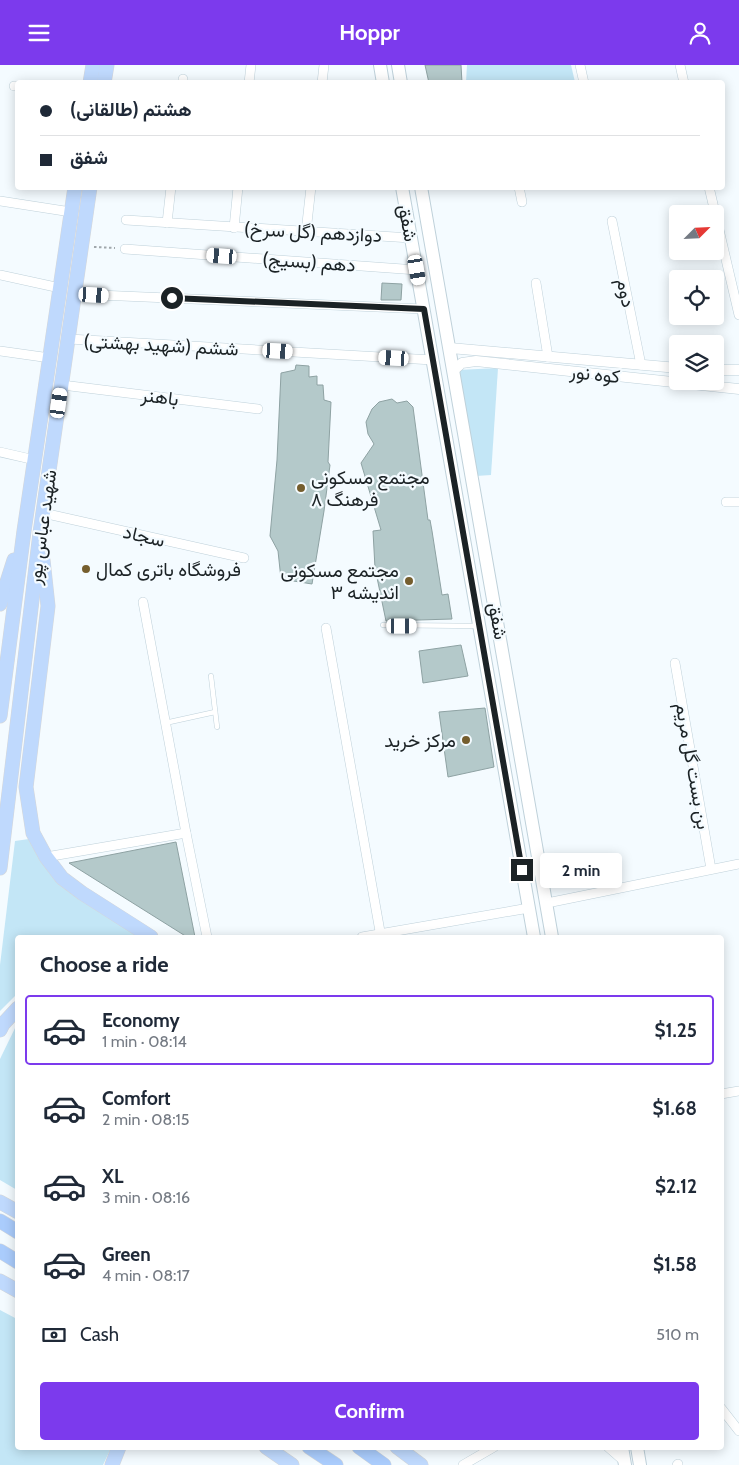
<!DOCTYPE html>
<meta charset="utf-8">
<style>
:root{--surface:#fff;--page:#f2f2f3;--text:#1f2937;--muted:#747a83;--line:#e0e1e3;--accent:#7c3aed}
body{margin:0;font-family:Cabin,Vazirmatn,sans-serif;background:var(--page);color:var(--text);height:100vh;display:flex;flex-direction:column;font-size:19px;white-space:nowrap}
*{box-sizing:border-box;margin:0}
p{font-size:16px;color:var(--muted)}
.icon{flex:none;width:28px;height:28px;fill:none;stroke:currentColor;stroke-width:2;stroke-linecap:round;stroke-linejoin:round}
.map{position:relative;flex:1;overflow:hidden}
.sheet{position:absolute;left:15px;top:870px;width:709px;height:515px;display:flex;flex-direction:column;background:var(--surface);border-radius:5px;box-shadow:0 2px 12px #0003}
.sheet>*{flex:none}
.banner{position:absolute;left:15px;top:15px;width:710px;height:110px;border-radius:5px;box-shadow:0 2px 12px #0003;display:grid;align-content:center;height:110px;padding:0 25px;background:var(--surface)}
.needle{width:32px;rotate:66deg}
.tools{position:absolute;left:669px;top:140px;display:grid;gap:10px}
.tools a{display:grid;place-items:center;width:55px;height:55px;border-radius:5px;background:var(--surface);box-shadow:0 2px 12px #0003;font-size:25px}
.end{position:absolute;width:22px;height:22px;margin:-11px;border:6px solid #1b2225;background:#fff;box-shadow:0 0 0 2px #fff}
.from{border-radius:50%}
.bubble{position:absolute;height:35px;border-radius:5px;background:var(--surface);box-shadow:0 2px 12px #0003;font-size:16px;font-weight:700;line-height:35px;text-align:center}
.car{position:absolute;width:15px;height:30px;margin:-15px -8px;border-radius:6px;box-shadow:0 0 4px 1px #0007;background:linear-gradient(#fff 24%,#345 0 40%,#fff 0 76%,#345 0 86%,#fff 0)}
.banner b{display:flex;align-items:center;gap:18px;height:48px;font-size:19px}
.banner b+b{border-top:1px solid var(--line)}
.banner i{width:12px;height:12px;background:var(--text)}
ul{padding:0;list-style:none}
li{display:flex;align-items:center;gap:15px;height:70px;margin:0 10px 8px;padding:0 15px;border:2px solid transparent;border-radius:5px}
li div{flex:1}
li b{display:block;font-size:19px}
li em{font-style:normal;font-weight:700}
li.selected{border-color:var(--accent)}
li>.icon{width:45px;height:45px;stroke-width:1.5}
h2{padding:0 25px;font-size:22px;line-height:60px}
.pay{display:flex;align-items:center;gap:12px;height:55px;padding:0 25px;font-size:19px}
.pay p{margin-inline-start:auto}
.action{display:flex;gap:10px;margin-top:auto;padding:10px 25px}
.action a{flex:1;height:58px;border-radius:5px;background:var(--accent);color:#fff;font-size:20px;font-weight:700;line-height:58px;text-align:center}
header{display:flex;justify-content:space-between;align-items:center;height:65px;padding:0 25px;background:var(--accent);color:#fff;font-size:22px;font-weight:700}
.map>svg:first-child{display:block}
</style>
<header><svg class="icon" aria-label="menu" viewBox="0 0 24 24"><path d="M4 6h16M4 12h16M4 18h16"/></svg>Hoppr<svg class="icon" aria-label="person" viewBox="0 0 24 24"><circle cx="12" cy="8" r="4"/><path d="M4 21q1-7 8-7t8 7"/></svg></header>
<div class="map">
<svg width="739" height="1400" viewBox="0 0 739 1400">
<rect width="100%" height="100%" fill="#f4fbff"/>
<g fill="#c3e6f6">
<path d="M467,0H571L575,17H466Z"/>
<path d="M498,303L491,410L476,411L458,305Z"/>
<path d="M29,774L47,802L140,872H18L17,929L0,946V900L15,776Z"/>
<path d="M17,959V1125L0,1115V994Z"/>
<path d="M0,1245L17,1254L18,1382L111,1383L103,1400H0Z"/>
</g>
<g fill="#b4c9ca" stroke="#8ea2a3">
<path d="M425,0H461L462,18H429Z"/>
<path d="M382,218L402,219L401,235H381Z"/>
<path d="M296,300L309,301V312L317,311V320H323L324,335L331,337L328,397L330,400L324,446L312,519L281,514L278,486L270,471L277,395L281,308L295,305Z"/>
<path d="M392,334L397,338L407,336L413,342L428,455H430L432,466L442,530L448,529L452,554L386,556L375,503L373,466L381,465L361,398L374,379L368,369L366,357L372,344L379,337Z"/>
<path d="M461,580L468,611L423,618L419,586Z"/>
<path d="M485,643L494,702L448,712L439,647Z"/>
<path d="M176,777L195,872H187L69,798Z"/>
</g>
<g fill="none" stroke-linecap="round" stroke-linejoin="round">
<g stroke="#bfd1da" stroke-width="5.5">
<g id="service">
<path d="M383,560L478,561"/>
<path d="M211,611L217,662"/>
<path d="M165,658L215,647"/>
</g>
</g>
<g stroke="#bfd1da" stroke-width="10">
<g id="minor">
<path d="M580,0L584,18"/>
<path d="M680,0L684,18"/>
<path d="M183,18V14"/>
<path d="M249,18L251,0"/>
<path d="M322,18L324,0"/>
<path d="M14,21H18"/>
<path d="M519,122L522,137"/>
<path d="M709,122L739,250"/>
<path d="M0,136L71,147"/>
<path d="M126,155L411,173"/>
<path d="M612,156L641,300"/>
<path d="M167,158L171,122"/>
<path d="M234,163L238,122"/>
<path d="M306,167L311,122"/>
<path d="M125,184L417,205"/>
<path d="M0,210L60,223"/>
<path d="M536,218L548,292"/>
<path d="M75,229L424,244"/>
<path d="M69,274L433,295"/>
<path d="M0,286L50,293"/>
<path d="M62,320L258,344"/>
<path d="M0,387L35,395"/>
<path d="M726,437H739"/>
<path d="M43,448L244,493"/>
<path d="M143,537L186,768"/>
<path d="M326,563L381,872"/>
<path d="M675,598L711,804"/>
<path d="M46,792L186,768L207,872"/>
<path d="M547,838L739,799"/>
<path d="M362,872L529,843"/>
<path d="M721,1029L739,1026"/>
<path d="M721,1343L739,1366"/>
<path d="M608,1382L624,1396"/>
<path d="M463,1400L494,1382"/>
<path d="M677,1400L678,1399"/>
</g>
</g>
<g stroke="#bfd1da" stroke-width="11">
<g id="tertiary">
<path d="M450,283L678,303"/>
<path d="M454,305L462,298L476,296L739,324"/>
<path d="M715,305H739"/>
</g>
</g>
<g stroke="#bfd1da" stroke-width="14">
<g id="secondary">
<path d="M380,0L383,18"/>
<path d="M398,0L401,18"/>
<path d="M402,122L534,872"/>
<path d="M421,122L552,872"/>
<path d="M622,1382L625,1400"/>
<path d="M637,1382L640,1400"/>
</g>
</g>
<g stroke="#d6d7d8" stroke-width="15">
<g id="primary">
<path d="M90,18L93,0"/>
<path d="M104,18L107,0"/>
<path d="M43,495L48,541L26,722L33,768L46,792L62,813L82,828L151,872"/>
<path d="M0,539L14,495"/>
<path d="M0,651L24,466L75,122"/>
<path d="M0,803L40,468L90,122"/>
<path d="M0,965L3,959L18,943"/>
<path d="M0,1137L18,1147"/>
<path d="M0,1216L18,1226"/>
<path d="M266,1382L292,1400"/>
<path d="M397,1382L421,1400"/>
<path d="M112,1400L119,1382"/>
</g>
</g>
<g stroke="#d6d7d8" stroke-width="15">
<g id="trunk">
<path d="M0,1156L18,1167"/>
<path d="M0,1186L18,1197"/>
<path d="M309,1382L336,1400"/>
<path d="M359,1382L384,1400"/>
</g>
</g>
<path stroke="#a0a7ab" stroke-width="2" stroke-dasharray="2.5 2.5" stroke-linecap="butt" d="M94,182L115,183"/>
<use href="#service" stroke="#fff" stroke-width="4.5"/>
<use href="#minor" stroke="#fff" stroke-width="9"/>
<use href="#tertiary" stroke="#fff" stroke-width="10"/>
<use href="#secondary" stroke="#fff" stroke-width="12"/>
<use href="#primary" stroke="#bfd9fd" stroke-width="14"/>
<use href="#trunk" stroke="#aaccfc" stroke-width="14"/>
</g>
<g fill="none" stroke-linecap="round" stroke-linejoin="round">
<path stroke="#1b2225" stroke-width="6" d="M172,233L424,244L522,805"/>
</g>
<g fill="#755e2e" stroke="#f4fbff" stroke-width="2">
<circle cx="301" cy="423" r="5"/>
<circle cx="86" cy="504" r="5"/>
<circle cx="409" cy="516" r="5"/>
<circle cx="466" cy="675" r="5"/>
</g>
<g text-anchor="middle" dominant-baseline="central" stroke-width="4.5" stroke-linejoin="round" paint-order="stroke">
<g font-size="19" fill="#1b2225" stroke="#f4fbff">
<text transform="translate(408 158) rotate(80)">شفق</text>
<text transform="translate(313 167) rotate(3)">دوازدهم (گل سرخ)</text>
<text transform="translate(309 197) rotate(4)">دهم (بسیج)</text>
<text transform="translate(626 228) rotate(79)">دوم</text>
<text transform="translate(161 280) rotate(3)">ششم (شهید بهشتی)</text>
<text transform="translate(595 309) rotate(6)">کوه نور</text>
<text transform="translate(160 332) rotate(7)">باهنر</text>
<text transform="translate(42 462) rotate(-82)">شهید عباس پور</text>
<text transform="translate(144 471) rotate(13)">سجاد</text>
<text transform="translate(498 556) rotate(80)">شفق</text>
<text transform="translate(693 701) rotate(80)">بن بست گل مریم</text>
</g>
<g font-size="19" fill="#1b2225" stroke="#f4fbff" text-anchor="start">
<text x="311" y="412">مجتمع مسکونی<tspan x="311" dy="22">فرهنگ ۸</tspan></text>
<text x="96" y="504">فروشگاه باتری کمال</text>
<text x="399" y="505" text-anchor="end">مجتمع مسکونی<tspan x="399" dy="22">اندیشه ۳</tspan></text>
<text x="456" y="675" text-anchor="end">مرکز خرید</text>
</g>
</g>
</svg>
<div class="tools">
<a><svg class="needle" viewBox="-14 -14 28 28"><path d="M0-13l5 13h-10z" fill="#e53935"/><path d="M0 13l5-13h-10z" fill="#747a83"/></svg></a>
<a><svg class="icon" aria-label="locate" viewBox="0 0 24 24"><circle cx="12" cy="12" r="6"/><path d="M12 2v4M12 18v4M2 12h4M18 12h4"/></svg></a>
<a><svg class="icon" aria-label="layers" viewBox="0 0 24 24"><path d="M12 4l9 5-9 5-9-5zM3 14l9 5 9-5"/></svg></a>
</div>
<i class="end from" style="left:172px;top:233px"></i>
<i class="end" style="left:522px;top:805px"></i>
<div class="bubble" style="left:540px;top:788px;width:82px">2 min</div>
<i class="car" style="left:222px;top:191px;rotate:274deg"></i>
<i class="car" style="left:417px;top:205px;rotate:170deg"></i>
<i class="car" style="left:94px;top:230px;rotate:93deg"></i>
<i class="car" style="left:278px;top:286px;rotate:93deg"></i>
<i class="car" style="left:394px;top:293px;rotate:273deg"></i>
<i class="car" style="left:59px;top:338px;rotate:8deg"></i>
<i class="car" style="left:402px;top:561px;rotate:90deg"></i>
<div class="banner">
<b><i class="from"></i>هشتم (طالقانی)</b>
<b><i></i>شفق</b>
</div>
<section class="sheet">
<h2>Choose a ride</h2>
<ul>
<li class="selected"><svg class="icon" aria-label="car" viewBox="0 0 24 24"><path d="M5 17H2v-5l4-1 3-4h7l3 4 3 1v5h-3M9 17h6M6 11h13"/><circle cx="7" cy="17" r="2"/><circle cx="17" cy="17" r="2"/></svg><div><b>Economy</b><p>1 min · 08:14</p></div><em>$1.25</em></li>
<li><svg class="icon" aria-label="car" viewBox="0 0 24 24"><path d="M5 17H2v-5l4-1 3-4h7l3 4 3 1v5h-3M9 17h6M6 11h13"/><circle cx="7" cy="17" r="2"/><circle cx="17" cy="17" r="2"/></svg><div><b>Comfort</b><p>2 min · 08:15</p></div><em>$1.68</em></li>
<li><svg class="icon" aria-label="car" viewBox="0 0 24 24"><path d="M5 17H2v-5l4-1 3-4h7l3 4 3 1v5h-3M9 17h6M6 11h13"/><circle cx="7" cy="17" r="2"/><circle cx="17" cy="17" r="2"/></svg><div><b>XL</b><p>3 min · 08:16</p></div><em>$2.12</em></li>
<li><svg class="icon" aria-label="car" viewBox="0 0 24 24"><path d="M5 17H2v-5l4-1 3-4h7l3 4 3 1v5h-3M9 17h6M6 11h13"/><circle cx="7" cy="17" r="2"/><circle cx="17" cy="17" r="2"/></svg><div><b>Green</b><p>4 min · 08:17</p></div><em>$1.58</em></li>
</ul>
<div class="pay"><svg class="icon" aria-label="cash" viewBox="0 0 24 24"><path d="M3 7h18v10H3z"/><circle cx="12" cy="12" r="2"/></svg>Cash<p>510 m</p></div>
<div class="action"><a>Confirm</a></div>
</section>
</div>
